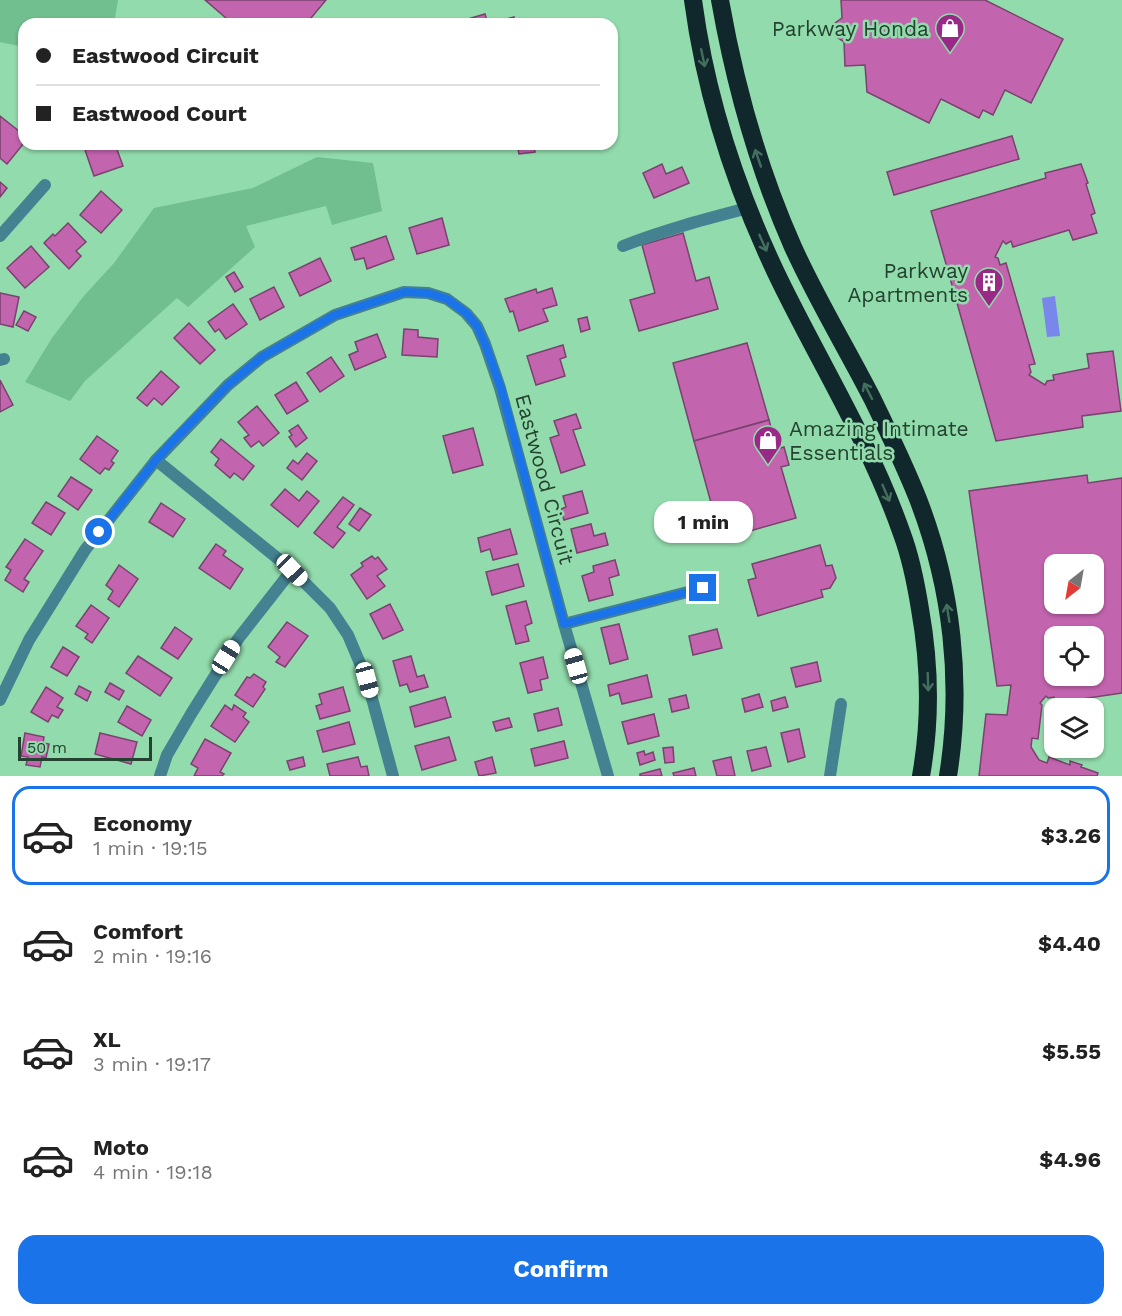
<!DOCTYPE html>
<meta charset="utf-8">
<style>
:root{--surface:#fff;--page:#f6f6f6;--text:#222;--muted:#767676;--line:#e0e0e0;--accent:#1a73e8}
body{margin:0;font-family:"Work Sans",sans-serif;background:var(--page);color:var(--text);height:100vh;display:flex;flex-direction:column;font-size:22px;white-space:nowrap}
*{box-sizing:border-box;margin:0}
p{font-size:20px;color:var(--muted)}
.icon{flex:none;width:33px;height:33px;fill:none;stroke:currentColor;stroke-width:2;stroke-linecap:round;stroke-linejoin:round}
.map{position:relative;height:776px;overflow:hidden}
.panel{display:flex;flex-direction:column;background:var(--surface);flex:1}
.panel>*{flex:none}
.banner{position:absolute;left:18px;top:18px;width:600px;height:132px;border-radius:18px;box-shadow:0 2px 4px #0004;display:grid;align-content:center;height:132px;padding:0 18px;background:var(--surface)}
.needle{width:39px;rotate:211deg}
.tools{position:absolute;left:1044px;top:554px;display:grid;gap:12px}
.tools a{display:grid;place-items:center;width:60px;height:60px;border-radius:12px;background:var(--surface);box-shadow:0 2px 4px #0004;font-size:30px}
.scale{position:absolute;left:18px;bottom:15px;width:134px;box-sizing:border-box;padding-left:6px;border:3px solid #24422f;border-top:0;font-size:16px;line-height:21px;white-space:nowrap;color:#24422f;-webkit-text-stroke:4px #92dbac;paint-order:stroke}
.end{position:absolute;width:27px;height:27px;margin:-14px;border:8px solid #1a73e8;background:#fff;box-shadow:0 0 0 3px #fff}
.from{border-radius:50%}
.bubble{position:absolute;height:42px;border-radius:18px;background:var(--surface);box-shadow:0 2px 4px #0004;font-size:20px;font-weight:700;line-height:42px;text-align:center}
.car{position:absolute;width:18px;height:36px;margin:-18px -9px;border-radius:8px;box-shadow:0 0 4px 2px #0007;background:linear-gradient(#fff 24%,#345 0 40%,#fff 0 76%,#345 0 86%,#fff 0)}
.banner b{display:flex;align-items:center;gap:21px;height:57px;font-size:22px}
.banner b+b{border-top:2px solid var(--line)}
.banner i{width:15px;height:15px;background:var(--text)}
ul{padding:10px 0 0;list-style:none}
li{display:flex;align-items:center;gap:18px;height:99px;margin:0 12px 9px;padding:0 6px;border:3px solid transparent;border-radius:18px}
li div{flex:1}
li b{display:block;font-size:22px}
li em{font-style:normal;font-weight:700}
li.on{border-color:var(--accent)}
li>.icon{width:54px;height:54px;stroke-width:1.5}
.primary-button{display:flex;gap:12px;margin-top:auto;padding:12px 18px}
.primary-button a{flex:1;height:69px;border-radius:18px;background:var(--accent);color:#fff;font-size:24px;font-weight:700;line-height:69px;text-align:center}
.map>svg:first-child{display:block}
</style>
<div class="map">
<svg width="1122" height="776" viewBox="0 0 1122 776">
<rect width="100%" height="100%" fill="#92dbac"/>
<g fill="#71be8e">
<path d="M0,0H118L114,24H24V47L0,42Z"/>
<path d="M317,157L373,163L382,211L332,225L326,206L246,226L255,247L188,307L177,298L85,381L70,401L25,382L52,338L83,297L114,263L154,208L253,188Z"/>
</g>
<path fill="#7987ed" d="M1055,296L1060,336L1047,337L1042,298Z"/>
<g fill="#c364af" stroke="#7a426e" stroke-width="1.5" fill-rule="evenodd">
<path d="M205,0H326L306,24H233Z"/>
<path d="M841,0H985L1063,39L1031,103L1005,90L993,115L983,110L979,118L941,99L929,123L867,92L865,65L845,66L844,42L835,36L833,31L835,23L842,18Z"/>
<path d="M485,14L488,24H451Z"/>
<path d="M514,17L516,24H488Z"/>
<path d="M0,116L24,135V143L7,164L0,158Z"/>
<path d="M1012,136L1019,159L894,195L887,172Z"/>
<path d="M93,144H115L123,166L94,176L84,147Z"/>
<path d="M517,144H534L535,152L519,154Z"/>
<path d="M662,164L666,174L682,167L689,183L654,198L643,173Z"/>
<path d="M1081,164L1088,183L1086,184L1095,213L1091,215L1097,233L1073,240L1069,230L1013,247L1011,241L1006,244L1003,241L995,257L998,258L1000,265L1006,263L1035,364L1029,365L1031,372L1029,375L1045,385L1047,381L1054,380L1053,375L1089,368L1087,354L1113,351L1121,411L1082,416L1083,427L996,441L931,211L1046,178L1045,173Z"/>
<path d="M0,182L7,188L0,197Z"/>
<path d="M101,191L122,210L101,233L80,215Z"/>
<path d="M442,218L449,245L417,254L409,228Z"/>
<path d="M68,223L86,242L76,251L81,256L69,269L44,243L53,234L55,236Z"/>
<path d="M683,233L696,281L709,277L718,309L639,331L630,300L655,293L642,245Z"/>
<path d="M386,236L394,259L367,269L364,258L355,260L351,248Z"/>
<path d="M31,246L49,267L25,288L7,268Z"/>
<path d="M320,258L331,281L300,296L289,273Z"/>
<path d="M234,272L243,287L235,292L226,277Z"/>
<path d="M274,287L284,307L260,320L250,299Z"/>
<path d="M552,288L557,305L543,309L548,321L519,331L513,311L510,312L505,299L536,289L537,293Z"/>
<path d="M0,293L19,297L13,327L0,324Z"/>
<path d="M233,304L247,324L226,339L219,329L215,332L208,322Z"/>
<path d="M24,311L36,317L28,331L16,325Z"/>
<path d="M587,317L590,329L581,332L578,319Z"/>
<path d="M189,323L215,350L200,364L174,338Z"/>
<path d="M404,329L418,330V337L438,339L437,357L402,355Z"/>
<path d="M377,334L386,357L355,370L349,355L358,351L355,342Z"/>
<path d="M747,343L769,420L694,441L673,363Z"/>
<path d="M563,345L566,357L560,359L565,376L536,385L527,356Z"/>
<path d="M331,357L344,376L320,392L307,373Z"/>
<path d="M161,371L179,387L162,405L154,398L147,406L137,398Z"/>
<path d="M0,380L13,405L0,412Z"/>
<path d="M296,382L308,401L287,414L275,395Z"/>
<path d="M257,406L279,433L263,446L259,441L251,447L244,438L249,435L238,422Z"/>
<path d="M576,414L581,428L573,430L585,465L561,473L550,438L559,435L554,421Z"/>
<path d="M769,420L777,449L784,447L789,465L781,467L796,518L721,539L694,441Z"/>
<path d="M298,425L307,438L296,447L289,437L292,435L289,431Z"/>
<path d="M473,428L483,465L453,473L443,436Z"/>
<path d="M97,436L118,451L111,461L114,463L109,470L105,468L100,474L80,459Z"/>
<path d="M221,439L254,466L243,480L234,473L230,478L215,465L219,459L211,452Z"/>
<path d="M307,453L317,461L302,480L287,468L293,460L298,464Z"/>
<path d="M1087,475L1088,483L1122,478V693L1055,703L1054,697L1048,698L1046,696L1040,703L1042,705L1038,739L1032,738L1031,747L1039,760L1047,763L1049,757L1070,765V761L1082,765L1081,767L1098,773L1097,776H979L986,714L1007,715L1011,685L997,686L969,491ZM1054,564H1094V603H1054ZM1054,636H1094V675H1054Z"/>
<path d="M71,477L92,490L78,510L58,496Z"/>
<path d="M285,489L299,501L307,491L319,501L298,527L271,505Z"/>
<path d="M582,491L588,513L564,520L561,509L566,507L563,496Z"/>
<path d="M343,497L354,505L337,527L345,533L333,548L314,533Z"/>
<path d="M46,502L65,513L51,535L32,523Z"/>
<path d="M161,503L185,519L173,537L149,522Z"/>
<path d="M360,508L371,515L359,531L349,524Z"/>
<path d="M591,524L594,536L605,533L608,545L577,553L571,529Z"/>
<path d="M510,529L517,554L493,560L490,549L481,552L478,538Z"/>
<path d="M25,539L43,551L24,579L29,582L23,592L5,580L11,570L6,567Z"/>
<path d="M216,544L226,551L223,555L243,569L230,589L199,568Z"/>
<path d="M820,545L826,566L832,565L836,578L830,588L821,590L823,597L758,616L748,580L756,578L752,564Z"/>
<path d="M372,556L375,559L378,557L387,569L377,576L385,586L367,599L351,575L363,566L361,563Z"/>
<path d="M615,560L619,575L609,578L613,595L589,601L582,576L594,572L593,566Z"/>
<path d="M518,564L524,586L492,595L486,572Z"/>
<path d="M119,565L138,579L119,607L108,599L113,591L106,585Z"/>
<path d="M526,601L532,623L525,626L529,641L516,644L506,606Z"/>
<path d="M390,604L403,630L383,639L370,614Z"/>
<path d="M91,605L109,618L92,643L85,638L88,634L76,626Z"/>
<path d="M287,622L308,636L285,667L276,662L280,657L268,647Z"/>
<path d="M619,624L628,659L610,664L601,628Z"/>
<path d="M175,627L192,639L178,659L161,648Z"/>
<path d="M717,629L722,648L693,655L689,636Z"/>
<path d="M63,647L79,657L67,676L51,667Z"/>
<path d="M138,656L172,678L160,696L126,673Z"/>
<path d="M411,656L417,677L424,675L428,687L410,692L407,684L400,686L393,661Z"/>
<path d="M543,657L548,678L540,680L542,690L528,693L520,663Z"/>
<path d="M817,662L821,681L796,687L791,668Z"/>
<path d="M254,674L266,682L263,687L265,689L253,707L235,695L247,677L250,678Z"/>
<path d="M647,675L652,697L622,704L619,693L610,696L608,685Z"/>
<path d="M110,683L124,691L119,700L105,692Z"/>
<path d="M79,686L91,692L87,701L75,694Z"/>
<path d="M46,687L63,698L57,707L63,710L58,718L52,715L48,722L31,712Z"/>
<path d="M343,687L350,711L320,719L316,706L322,704L319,694Z"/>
<path d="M759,694L763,707L745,712L742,699Z"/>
<path d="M686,695L689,708L672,712L669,699Z"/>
<path d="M445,697L451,717L415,727L410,707Z"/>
<path d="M785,697L788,707L773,711L771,701Z"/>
<path d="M225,705L232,710L234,705L246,713L243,717L249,722L235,742L211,726Z"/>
<path d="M127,706L151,720L142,736L118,722Z"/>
<path d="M558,708L562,725L538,731L534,714Z"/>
<path d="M654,714L659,736L628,744L622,722Z"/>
<path d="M509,718L512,727L496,731L493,722Z"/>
<path d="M349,722L355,744L323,752L317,731Z"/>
<path d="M799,729L805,757L788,762L781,733Z"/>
<path d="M25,733L44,737L43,743L49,744L46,758L42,757L40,767L26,765L28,757L21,756Z"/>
<path d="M100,733L137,742L131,764L95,754Z"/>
<path d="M449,737L456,760L422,770L415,746Z"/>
<path d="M205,739L231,753L220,772L224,774L222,776H194L198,768L191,764Z"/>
<path d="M564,741L568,758L535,766L531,749Z"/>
<path d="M673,747L674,762L665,763L663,748Z"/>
<path d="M766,747L771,766L752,771L747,751Z"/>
<path d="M644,751L645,755L653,752L655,760L640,765L637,753Z"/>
<path d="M303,757L305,766L290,770L287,761Z"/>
<path d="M358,757L361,767L367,766L369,776H330L327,764Z"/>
<path d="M492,757L496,773L479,776L475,762Z"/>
<path d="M731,757L735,776H717L713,761Z"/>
<path d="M694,768L696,776H674L673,773Z"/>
<path d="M660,769L662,776H640V774Z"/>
</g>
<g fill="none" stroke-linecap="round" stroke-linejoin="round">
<g stroke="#448291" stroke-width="12">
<path d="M0,236L45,185"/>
<path d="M623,246C663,230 706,219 748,208"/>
<path d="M0,360L4,359"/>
<path d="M156,460L292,570L330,608L348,635L367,680L393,776"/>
<path d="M564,624L703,588"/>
<path d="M0,700L29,640L85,550L156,460L228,385L262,357L335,315L404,292L428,293L447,299L466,313L477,326L485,344L500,388L564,624L608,776"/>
<path d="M160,776L167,755L191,714L238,639L292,570"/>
<path d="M830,776L841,704"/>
</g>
<g stroke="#10272c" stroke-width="18">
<path d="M693,0C706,98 737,192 780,281C821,365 871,445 902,534C911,558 916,584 920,609C930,665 931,720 921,776"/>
<path d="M720,0C735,85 758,168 793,247C817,300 847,349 873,400C889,433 905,466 918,499C952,587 963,683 948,776"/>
</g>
</g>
<defs><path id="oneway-shaft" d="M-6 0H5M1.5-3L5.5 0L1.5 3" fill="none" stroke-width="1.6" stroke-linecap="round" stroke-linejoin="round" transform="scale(1.5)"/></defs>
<g stroke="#446f5f">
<use href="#oneway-shaft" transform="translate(703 58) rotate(78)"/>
<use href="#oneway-shaft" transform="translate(758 158) rotate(-109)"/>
<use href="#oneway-shaft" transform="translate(763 243) rotate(66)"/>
<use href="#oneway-shaft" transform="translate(868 391) rotate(-117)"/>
<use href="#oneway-shaft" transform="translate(886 493) rotate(67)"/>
<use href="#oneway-shaft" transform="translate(948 613) rotate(-99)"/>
<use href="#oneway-shaft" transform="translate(928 682) rotate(88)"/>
</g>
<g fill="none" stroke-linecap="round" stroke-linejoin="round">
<path stroke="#1a73e8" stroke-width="8" d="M99,532L156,460L177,437L228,385L262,357L335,315L404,292L428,293L447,299L466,313L477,326L485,344L501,388L564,624L703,588"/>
</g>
<defs>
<g id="shop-pin" transform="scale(1.5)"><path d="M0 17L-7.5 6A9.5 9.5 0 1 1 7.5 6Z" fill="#992886" stroke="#92dbac"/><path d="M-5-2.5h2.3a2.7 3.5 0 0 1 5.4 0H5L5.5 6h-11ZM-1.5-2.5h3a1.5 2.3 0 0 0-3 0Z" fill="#fff"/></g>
<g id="building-pin" transform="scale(1.5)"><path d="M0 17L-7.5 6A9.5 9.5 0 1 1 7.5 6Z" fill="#992886" stroke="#92dbac"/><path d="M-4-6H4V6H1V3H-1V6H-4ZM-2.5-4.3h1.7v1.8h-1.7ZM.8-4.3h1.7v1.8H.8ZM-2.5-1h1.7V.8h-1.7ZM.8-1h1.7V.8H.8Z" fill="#fff"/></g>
</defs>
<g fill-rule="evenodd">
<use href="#shop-pin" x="950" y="28"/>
<use href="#building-pin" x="989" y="282"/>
<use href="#shop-pin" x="768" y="440"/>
</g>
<g text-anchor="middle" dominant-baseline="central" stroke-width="5" stroke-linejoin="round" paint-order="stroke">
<g font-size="21" fill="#24422f" stroke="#92dbac" text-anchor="end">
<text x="929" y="28">Parkway Honda</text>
<text x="968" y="270">Parkway<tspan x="968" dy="24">Apartments</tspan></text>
<text x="789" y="428" text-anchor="start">Amazing Intimate<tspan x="789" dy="24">Essentials</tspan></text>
</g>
<g font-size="21" fill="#24422f" stroke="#92dbac">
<text transform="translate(545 479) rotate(75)">Eastwood Circuit</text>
</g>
</g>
</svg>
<div class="tools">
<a><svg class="needle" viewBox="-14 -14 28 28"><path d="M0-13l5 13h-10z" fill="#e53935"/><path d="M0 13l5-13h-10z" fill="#767676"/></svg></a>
<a><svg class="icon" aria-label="locate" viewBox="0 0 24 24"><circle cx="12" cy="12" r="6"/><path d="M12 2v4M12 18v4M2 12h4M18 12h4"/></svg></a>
<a><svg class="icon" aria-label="layers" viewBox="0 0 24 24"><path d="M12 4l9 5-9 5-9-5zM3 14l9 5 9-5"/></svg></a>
</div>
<div class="scale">50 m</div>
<i class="end from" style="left:99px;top:532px"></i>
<i class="end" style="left:703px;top:588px"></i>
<div class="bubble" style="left:654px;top:501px;width:99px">1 min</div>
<i class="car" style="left:292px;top:570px;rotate:136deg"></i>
<i class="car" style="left:226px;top:657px;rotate:32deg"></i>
<i class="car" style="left:576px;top:666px;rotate:344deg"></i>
<i class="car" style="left:367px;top:680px;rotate:165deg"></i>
<div class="banner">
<b><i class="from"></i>Eastwood Circuit</b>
<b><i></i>Eastwood Court</b>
</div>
</div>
<section class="panel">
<ul>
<li class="on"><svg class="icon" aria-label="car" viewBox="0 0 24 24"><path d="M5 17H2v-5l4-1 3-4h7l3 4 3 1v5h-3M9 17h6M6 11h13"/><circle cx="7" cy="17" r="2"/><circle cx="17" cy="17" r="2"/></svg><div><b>Economy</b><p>1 min · 19:15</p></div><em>$3.26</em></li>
<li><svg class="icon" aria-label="car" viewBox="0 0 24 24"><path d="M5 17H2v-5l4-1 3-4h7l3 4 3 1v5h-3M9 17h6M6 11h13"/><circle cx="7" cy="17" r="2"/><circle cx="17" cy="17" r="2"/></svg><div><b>Comfort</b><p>2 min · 19:16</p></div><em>$4.40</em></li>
<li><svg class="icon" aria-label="car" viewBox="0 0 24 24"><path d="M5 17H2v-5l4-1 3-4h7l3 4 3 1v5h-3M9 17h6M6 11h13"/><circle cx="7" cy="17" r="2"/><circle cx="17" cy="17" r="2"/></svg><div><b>XL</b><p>3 min · 19:17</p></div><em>$5.55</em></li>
<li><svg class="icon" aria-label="car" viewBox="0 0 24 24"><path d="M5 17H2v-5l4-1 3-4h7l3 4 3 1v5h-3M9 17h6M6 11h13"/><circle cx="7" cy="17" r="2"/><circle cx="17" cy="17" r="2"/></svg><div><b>Moto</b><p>4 min · 19:18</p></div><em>$4.96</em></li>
</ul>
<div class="primary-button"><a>Confirm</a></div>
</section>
